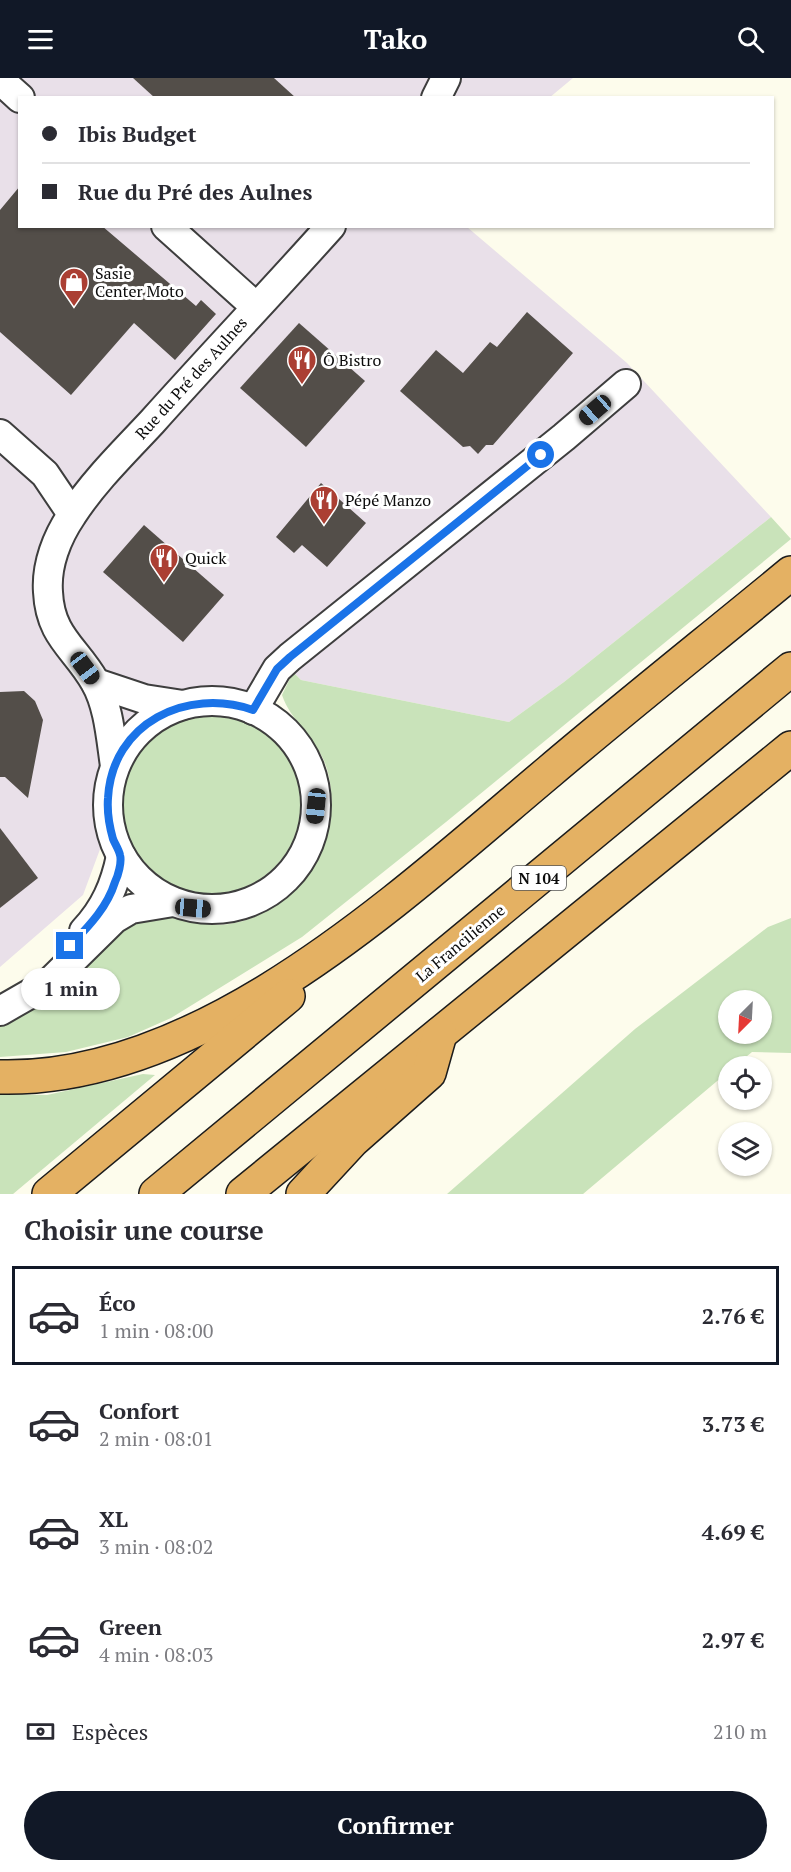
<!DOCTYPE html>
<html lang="fr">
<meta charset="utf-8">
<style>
:root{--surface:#fff;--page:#f7f7f7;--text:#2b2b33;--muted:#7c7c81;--line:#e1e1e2;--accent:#111827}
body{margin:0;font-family:"PT Serif",serif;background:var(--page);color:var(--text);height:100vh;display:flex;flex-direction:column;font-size:22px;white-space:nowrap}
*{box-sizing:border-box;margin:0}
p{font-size:20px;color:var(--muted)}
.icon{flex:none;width:33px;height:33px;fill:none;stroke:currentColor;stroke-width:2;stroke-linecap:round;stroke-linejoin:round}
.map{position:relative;height:1116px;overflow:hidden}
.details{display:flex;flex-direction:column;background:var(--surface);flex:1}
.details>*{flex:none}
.hud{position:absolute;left:18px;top:18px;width:756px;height:132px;border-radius:0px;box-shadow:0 2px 4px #0004;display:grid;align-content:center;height:132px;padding:0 24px;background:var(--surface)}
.needle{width:39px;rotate:204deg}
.fabs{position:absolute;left:718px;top:912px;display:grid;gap:12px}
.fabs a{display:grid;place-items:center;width:54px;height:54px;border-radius:50%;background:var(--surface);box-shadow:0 2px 4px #0004;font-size:30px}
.end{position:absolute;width:27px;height:27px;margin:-14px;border:8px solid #1a73e8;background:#fff;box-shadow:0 0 0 3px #fff}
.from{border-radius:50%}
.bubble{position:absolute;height:42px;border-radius:21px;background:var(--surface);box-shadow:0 2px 4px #0004;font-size:20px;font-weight:700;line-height:42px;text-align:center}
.car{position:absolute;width:18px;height:36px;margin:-18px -9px;border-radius:8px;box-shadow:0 0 4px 2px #0007;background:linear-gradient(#222 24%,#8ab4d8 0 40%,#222 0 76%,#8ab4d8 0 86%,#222 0)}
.hud b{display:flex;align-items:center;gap:21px;height:57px;font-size:22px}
.hud b+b{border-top:2px solid var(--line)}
.hud i{width:15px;height:15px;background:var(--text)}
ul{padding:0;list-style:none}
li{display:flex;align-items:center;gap:18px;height:99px;margin:0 12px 9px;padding:0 12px;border:3px solid transparent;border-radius:0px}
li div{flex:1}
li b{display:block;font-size:22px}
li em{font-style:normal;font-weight:700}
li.selected{border-color:var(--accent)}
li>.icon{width:54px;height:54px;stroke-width:1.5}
h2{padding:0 24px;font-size:27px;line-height:72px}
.pay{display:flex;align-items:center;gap:15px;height:66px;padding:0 24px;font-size:22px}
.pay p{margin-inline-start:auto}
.action{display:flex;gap:12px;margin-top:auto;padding:12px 24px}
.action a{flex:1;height:69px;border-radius:36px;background:var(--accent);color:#fff;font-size:24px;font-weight:700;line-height:69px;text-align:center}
header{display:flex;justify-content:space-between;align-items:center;height:78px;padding:0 24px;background:var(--accent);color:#fff;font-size:27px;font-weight:700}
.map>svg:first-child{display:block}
</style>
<header><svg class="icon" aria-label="menu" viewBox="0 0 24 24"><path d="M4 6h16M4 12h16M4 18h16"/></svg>Tako<svg class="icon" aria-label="search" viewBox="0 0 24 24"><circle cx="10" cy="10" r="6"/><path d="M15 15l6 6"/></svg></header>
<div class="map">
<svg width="791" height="1116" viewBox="0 0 791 1116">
<rect width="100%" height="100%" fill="#fdfcec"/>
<path fill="#e9e0e9" d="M0,0H573L549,20H20V148L467,149L627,285L771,439L564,604L509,644L301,602L293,594L253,632L224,624L203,623L183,627L159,637L133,659L115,688L108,719L109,747L83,817L0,889Z"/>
<g fill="#c9e3ba" fill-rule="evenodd">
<path d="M771,439L791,461L446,744L302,859L171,940L128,959L66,974L0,979V947C30,934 57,921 80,897C93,885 117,851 130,844C157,829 189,847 218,847C295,844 351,756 325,685C315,659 290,642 282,617L293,594L301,602L509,644L564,604Z"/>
<circle cx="210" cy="725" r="91"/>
<path d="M791,840V975L752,974L735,988H729V993L583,1116H447L635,951L768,849ZM762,922V956H729V922Z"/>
<path d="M143,996L155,997L13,1116H0V1016L47,1017Z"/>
</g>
<g fill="#534e49">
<path d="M133,0H274L296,20H155Z"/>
<path d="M20,108V148H102L196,228L201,222L216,236L175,282L134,245L71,317L0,254V132Z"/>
<path d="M527,234L573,275L493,367H486L478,376L470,368L463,369L400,313L436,272L463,295L490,264L497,269Z"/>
<path d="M299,245L365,303L306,369L240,310Z"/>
<path d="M321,405L366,445L327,489L302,467L294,475L276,459Z"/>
<path d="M144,447L224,517L183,564L103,494Z"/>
<path d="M24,613L35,623L43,642L28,720L5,699H0V614Z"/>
<path d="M0,750L38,800L0,830Z"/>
</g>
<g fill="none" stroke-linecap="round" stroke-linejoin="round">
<g stroke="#3e3e3e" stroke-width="32">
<g id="minor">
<path d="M0,2L20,20"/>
<path d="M436,20L446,0"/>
<path d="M166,148L255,228"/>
<path d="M0,356L45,396L72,436"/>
<path d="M96,605L144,621L183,627"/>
<circle cx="212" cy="727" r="104"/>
<path d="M253,632L277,591L290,579L564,359L626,306"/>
<path d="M115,688C111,662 109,628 95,604C76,570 50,559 48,514C46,487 57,459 72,437C94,403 125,373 152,344C211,278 272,214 331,148"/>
<path d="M84,853C105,831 115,807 121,778"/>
<path d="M0,933L49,905L114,841L131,831L173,824"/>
</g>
</g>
<g stroke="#1c1c1c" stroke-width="36">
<g id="highway">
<path d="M0,999C205,1004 402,817 550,693C629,626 711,561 791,495"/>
<path d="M49,1116L288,918"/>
<path d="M156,1116L791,591"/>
<path d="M243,1116L791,670"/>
<path d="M303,1116L352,1063L429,995L440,956"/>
</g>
</g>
<use href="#minor" stroke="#fff" stroke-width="28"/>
<use href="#highway" stroke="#e4b163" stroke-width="33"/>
</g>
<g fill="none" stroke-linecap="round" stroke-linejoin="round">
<path stroke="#1a73e8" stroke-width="8" d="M70,868C88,849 107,830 115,804C118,798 122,784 120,777C119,772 115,766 113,761C109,747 107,733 108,720C112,645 187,609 253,632L277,591L290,579L541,377"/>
</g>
<defs>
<g id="shop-pin" transform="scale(1.5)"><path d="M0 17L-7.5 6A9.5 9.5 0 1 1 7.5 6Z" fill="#ab3f33" stroke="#fff"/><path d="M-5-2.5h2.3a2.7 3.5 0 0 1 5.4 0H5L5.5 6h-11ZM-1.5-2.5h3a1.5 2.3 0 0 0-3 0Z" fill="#fff"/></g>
<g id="restaurant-pin" transform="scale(1.5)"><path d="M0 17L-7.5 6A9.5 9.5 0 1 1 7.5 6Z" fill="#ab3f33" stroke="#fff"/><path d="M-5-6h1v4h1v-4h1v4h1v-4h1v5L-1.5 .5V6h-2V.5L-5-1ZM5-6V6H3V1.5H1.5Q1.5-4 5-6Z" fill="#fff"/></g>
</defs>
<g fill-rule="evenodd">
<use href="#shop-pin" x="74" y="204"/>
<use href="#restaurant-pin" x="302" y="282"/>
<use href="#restaurant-pin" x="324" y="422"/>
<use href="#restaurant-pin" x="164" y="480"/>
</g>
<g text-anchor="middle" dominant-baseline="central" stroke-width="6" stroke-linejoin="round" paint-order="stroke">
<rect fill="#fff" stroke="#545454" stroke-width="1.5" x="512" y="788" width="54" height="24" rx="4.5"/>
<g font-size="15" font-weight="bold" fill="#0b0b0b">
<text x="539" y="800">N 104</text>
</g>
<g font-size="16" fill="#0b0b0b" stroke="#fff" text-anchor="start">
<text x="95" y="195">Sasie<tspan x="95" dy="18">Center Moto</tspan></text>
<text x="323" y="282">Ô Bistro</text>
<text x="345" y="422">Pépé Manzo</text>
<text x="185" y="480">Quick</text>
</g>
<g font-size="16" fill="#0b0b0b" stroke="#fff">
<text transform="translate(191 300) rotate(-48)">Rue du Pré des Aulnes</text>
<text transform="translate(460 865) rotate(-40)">La Francilienne</text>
</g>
</g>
</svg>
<div class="fabs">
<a><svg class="needle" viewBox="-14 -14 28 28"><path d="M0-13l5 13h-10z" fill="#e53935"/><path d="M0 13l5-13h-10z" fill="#7c7c81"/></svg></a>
<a><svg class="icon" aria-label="locate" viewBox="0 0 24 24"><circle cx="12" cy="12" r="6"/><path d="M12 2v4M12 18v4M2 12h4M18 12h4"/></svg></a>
<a><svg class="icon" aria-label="layers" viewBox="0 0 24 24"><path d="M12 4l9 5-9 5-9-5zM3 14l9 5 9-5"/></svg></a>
</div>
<i class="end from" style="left:541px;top:377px"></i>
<i class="end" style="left:70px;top:868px"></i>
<div class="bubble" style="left:21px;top:890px;width:99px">1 min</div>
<i class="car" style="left:595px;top:332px;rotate:229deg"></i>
<i class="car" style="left:85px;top:590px;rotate:143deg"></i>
<i class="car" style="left:316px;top:728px;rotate:186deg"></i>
<i class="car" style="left:193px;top:830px;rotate:95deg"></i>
<div class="hud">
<b><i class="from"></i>Ibis Budget</b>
<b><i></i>Rue du Pré des Aulnes</b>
</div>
</div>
<section class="details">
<h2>Choisir une course</h2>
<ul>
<li class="selected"><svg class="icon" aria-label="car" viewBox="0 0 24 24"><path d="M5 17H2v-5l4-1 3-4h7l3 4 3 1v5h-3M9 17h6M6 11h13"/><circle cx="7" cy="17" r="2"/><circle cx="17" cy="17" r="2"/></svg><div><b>Éco</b><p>1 min · 08:00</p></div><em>2.76 €</em></li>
<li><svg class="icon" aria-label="car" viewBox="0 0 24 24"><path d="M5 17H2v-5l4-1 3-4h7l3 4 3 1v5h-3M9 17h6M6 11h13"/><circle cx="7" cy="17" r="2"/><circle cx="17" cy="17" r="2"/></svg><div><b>Confort</b><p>2 min · 08:01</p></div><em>3.73 €</em></li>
<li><svg class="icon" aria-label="car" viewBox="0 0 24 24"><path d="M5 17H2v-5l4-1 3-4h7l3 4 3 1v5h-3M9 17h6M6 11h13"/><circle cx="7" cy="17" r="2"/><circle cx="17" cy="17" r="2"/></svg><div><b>XL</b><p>3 min · 08:02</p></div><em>4.69 €</em></li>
<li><svg class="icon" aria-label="car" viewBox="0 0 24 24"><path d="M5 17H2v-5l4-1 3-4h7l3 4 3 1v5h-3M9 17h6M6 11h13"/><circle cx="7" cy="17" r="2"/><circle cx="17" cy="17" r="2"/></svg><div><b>Green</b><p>4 min · 08:03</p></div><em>2.97 €</em></li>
</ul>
<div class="pay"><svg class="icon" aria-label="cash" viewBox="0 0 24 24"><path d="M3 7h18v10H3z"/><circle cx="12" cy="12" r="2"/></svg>Espèces<p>210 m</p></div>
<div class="action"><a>Confirmer</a></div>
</section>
